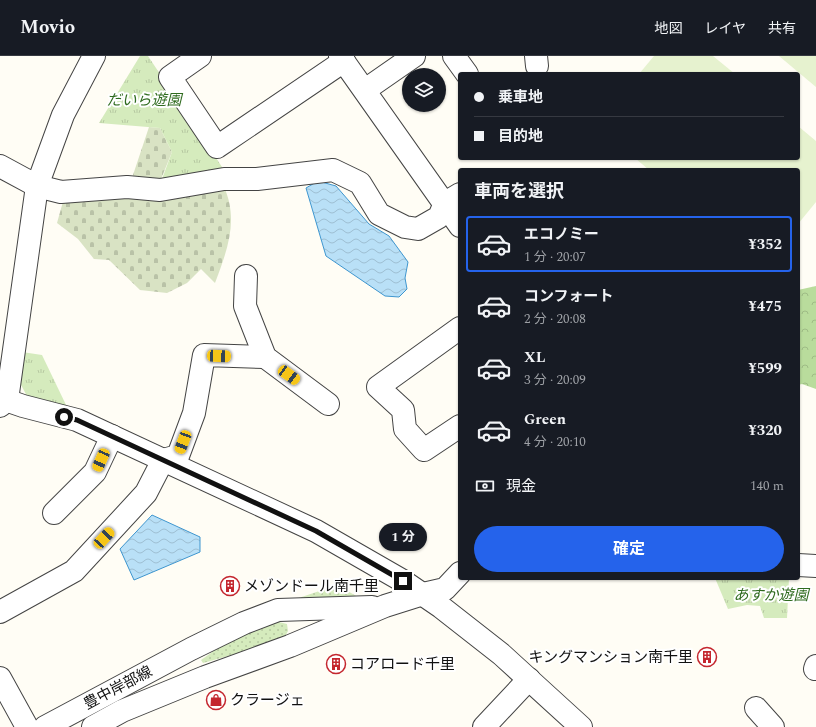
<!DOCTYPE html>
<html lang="ja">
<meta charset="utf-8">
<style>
:root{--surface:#171b24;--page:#242831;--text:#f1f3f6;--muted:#9ea1a6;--line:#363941;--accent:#2563eb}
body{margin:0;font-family:Spectral,"Noto Sans JP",serif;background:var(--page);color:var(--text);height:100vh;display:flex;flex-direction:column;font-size:15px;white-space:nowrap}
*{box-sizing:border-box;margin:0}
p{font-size:13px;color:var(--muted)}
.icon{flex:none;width:22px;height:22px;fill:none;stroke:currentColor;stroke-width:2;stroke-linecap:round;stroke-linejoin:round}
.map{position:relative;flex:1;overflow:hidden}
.details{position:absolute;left:458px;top:112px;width:342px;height:412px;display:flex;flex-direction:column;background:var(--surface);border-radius:4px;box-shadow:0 1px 3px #0004}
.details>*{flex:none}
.guide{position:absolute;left:458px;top:16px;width:342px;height:88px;border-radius:4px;box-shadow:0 1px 3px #0004;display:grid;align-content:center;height:88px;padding:0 16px;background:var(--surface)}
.buttons{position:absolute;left:402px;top:12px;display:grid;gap:8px}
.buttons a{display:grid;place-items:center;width:44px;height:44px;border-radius:50%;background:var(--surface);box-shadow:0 1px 3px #0004;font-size:20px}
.end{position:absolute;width:18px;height:18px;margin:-9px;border:5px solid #111;background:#fff;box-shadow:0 0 0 2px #fff}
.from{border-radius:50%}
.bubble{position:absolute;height:28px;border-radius:14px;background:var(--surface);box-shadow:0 1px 3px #0004;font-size:13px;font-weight:700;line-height:28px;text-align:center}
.car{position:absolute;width:12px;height:24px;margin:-12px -6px;border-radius:5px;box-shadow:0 0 3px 1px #0007;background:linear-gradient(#f5c518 24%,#345 0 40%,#f5c518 0 76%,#345 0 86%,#f5c518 0)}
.guide b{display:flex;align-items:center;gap:14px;height:38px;font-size:15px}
.guide b+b{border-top:1px solid var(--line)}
.guide i{width:10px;height:10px;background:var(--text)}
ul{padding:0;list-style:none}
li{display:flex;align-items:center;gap:12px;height:56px;margin:0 8px 6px;padding:0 8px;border:2px solid transparent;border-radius:4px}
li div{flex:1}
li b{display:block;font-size:15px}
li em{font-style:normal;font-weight:700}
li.selected{border-color:var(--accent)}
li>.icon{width:36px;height:36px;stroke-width:1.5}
h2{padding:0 16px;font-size:18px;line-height:48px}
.pay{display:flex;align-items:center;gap:10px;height:44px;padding:0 16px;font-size:15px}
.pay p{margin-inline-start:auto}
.action{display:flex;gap:8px;margin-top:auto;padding:8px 16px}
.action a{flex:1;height:46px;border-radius:24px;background:var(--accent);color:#fff;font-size:16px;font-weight:700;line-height:46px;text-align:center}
header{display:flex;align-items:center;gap:24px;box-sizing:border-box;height:56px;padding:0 20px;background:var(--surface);border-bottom:1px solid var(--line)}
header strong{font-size:19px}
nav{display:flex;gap:22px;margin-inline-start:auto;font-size:14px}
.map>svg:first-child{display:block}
</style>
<header>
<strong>Movio</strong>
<nav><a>地図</a><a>レイヤ</a><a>共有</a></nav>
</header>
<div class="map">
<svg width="816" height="671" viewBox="0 0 816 671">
<defs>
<pattern id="grass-dots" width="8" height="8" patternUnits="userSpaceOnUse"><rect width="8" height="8" fill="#d5ebbd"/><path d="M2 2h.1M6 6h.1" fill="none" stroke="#b6c8a1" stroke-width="1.8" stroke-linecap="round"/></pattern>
<pattern id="forest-crowns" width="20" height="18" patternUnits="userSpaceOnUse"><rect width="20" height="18" fill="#b9dc9c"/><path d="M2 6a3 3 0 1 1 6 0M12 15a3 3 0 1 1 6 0" fill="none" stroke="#9ebc85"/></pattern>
<pattern id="cemetery-stones" width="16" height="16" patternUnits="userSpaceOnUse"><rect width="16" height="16" fill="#d9e3c4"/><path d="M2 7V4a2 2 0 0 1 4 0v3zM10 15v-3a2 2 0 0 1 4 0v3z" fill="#b9c2a7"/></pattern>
<pattern id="park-tufts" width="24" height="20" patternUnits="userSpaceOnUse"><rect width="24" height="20" fill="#d5ebbd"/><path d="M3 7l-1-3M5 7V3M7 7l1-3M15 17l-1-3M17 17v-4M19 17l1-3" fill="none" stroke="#b6c8a1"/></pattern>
<pattern id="water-waves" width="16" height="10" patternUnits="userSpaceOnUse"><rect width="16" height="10" fill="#b9e0f7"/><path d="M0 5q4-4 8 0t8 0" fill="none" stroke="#9ebfd3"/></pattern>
</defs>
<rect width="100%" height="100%" fill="#fffdf5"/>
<g fill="url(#grass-dots)">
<path d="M337,529L358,541L287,546Z"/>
<path d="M279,566L287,568L288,575L284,582L275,587L203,607L201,604L225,587L252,574Z"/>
</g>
<path fill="url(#forest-crowns)" d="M816,230V333L802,328L798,329V234Z"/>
<g fill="url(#cemetery-stones)">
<path d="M149,71L160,72L172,96L159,128L131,125Z"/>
<path d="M224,131C239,164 227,195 215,227L201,213L187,227L167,237L140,234L109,204L94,203L78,183L57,167L64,142Z"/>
</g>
<g fill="url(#park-tufts)">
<path d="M140,0H148L224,114L195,124L162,123L172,96L160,72L99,67Z"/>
<path d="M22,296L42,299L67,351L28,342L20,327Z"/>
<path d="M715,522H789L787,562H764L760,550L747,549L728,553Z"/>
</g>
<g fill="#e6f2cf">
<path d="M654,0H713L735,18H639Z"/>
<path d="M779,0H816V31Z"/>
<path d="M798,70L816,85V146L798,168V114H649L635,102H798Z"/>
</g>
<g fill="url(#water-waves)" stroke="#3f96cf">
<path d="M318,125L336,130L369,168L389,180L408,206L405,222L407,233L399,241L385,240L326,200L306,132Z"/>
<path d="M152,459L200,481V496L134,524L120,493Z"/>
</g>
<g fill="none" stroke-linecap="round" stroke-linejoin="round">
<g stroke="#444" stroke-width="24">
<g id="minor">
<path d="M200,0L170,21L217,91L344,5"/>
<path d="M340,0L460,170"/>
<path d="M454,0L467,18"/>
<path d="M536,0L537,10"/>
<path d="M365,34L414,0"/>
<path d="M0,110L37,130L61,136L127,131L160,134L224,123H257L333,114L360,127L379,158L405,171L418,173L439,161L445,147L460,138"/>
<path d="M246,220L245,250L265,301L328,348"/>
<path d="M460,272L378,331L403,354L405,373L424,394L460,370"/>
<path d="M0,342L23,350L77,364L316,475L403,525L441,551L501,598L581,671"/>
<path d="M0,350L7,344L37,130L63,59L94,0"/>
<path d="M54,457L95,416L112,380"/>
<path d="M798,509L816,510"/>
<path d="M0,556L74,515L146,437L163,404L178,400L194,357L204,299L265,301"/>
<path d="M815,613L816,610"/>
<path d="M0,622L27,671"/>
<path d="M756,652L773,671"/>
<path d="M45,671L191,593L244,567L278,554L372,551"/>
<path d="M93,671L122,655L205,621L290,590L385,550L423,538L445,533L460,517"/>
<path d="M484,671L529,623"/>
</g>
</g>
<use href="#minor" stroke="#fff" stroke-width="22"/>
</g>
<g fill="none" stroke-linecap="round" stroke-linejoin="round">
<path stroke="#111" stroke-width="5" d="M64,361L77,364L316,475L403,525"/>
</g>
<defs>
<g id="building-ring" transform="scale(1)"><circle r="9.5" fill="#fff" stroke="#c4262e" stroke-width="1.5"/><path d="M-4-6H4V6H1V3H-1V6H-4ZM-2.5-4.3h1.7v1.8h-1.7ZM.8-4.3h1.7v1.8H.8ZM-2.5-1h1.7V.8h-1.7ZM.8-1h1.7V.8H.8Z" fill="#c4262e"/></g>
<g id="shop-ring" transform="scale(1)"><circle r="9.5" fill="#fff" stroke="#c4262e" stroke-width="1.5"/><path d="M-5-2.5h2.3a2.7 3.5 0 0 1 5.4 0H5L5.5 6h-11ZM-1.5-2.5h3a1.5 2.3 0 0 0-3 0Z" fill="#c4262e"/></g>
</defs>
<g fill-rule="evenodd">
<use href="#building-ring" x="230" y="530"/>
<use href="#building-ring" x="707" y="601"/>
<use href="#building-ring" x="336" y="608"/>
<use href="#shop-ring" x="216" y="644"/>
</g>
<g text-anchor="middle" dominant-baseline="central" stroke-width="4" stroke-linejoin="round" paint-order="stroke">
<g font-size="15" font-style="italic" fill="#2f6b1f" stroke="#fff">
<text x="144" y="44">だいら遊園</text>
<text x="771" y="539">あすか遊園</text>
</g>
<g font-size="15" fill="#111" stroke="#fff" text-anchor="start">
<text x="244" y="530">メゾンドール南千里</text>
<text x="693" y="601" text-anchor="end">キングマンション南千里</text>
<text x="350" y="608">コアロード千里</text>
<text x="230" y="644">クラージェ</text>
</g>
<g font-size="15" fill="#111" stroke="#fff">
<text transform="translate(118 632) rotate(-28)">豊中岸部線</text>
</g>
</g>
</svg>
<div class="buttons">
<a><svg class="icon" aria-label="layers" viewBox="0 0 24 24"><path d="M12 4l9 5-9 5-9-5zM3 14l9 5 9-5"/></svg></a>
</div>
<i class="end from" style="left:64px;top:361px"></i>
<i class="end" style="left:403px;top:525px"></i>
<div class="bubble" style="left:379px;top:467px;width:48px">1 分</div>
<i class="car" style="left:219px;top:300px;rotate:92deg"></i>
<i class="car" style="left:289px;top:319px;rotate:126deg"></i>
<i class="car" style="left:183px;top:386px;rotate:201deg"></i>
<i class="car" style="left:101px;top:404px;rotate:204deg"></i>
<i class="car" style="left:104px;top:482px;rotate:43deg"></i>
<div class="guide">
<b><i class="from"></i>乗車地</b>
<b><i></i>目的地</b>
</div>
<section class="details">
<h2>車両を選択</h2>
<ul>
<li class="selected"><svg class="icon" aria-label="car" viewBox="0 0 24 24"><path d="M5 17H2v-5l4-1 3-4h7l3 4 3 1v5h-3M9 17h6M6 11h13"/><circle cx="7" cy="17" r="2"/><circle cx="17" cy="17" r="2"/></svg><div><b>エコノミー</b><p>1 分 · 20:07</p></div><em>¥352</em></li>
<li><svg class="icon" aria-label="car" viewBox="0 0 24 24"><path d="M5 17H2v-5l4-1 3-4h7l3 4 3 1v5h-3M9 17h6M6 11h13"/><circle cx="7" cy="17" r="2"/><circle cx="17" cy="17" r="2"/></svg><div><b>コンフォート</b><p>2 分 · 20:08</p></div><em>¥475</em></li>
<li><svg class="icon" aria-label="car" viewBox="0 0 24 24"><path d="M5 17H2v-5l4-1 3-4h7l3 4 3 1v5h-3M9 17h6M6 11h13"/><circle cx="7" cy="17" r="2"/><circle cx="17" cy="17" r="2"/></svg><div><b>XL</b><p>3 分 · 20:09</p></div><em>¥599</em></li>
<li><svg class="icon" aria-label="car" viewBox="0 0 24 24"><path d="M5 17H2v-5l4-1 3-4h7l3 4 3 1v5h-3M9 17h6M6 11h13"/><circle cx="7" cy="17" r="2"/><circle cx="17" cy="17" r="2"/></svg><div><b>Green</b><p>4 分 · 20:10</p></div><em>¥320</em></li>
</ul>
<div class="pay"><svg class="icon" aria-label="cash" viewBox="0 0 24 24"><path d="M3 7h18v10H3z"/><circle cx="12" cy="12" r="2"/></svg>現金<p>140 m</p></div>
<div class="action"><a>確定</a></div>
</section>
</div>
